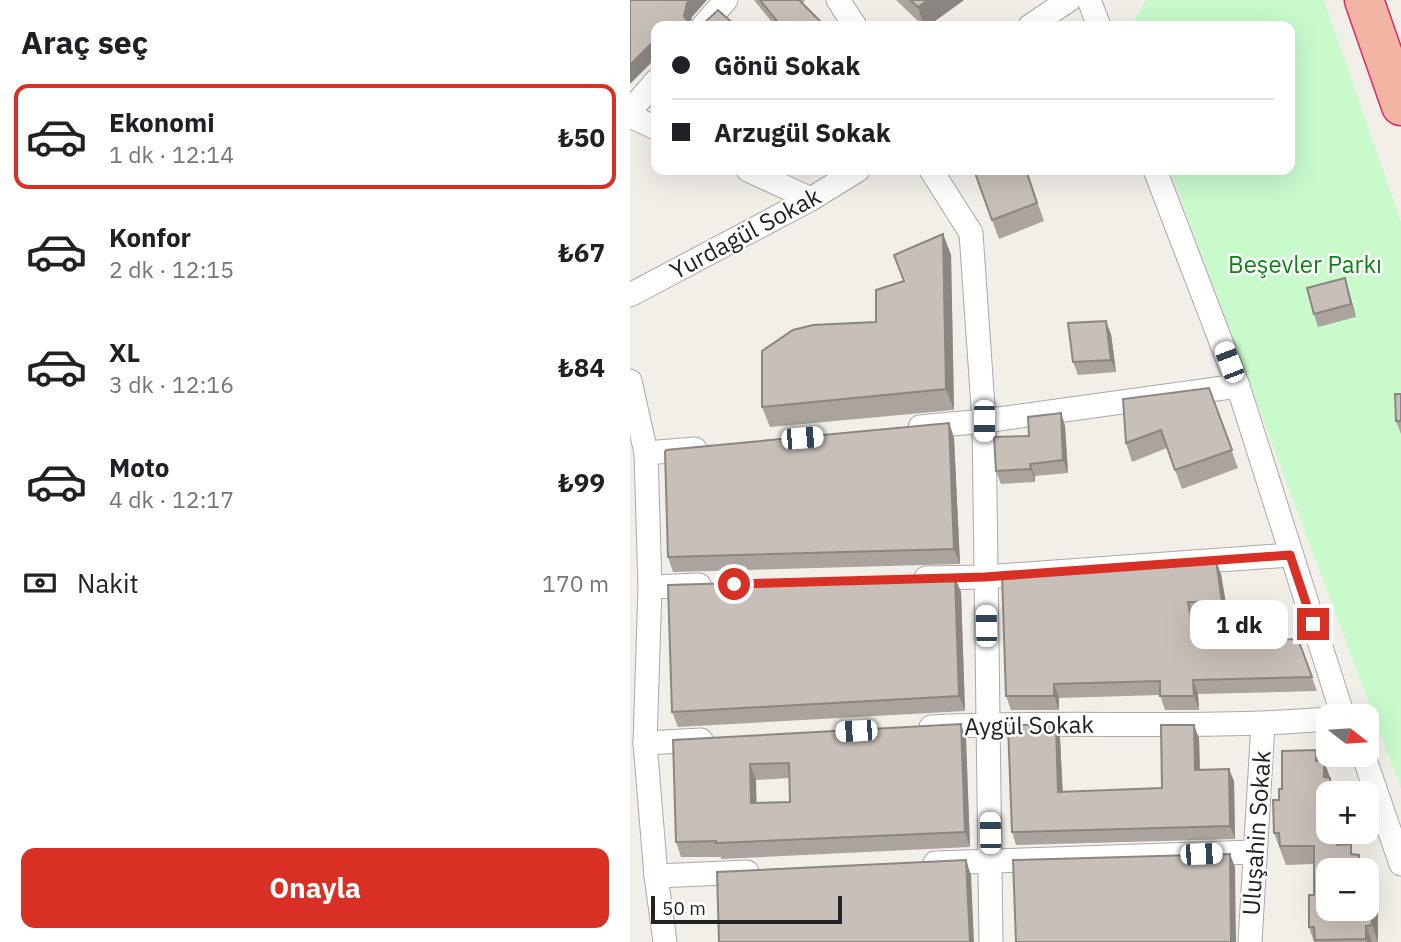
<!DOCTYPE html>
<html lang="tr">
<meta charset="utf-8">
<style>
:root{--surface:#fff;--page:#f2f2f2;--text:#202124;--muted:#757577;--line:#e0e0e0;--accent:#d93025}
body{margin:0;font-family:"IBM Plex Sans",sans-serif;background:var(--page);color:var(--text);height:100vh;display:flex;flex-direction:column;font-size:26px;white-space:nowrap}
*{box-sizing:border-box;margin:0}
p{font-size:23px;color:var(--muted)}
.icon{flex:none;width:38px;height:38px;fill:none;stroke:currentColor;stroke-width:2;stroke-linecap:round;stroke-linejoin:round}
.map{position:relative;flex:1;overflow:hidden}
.details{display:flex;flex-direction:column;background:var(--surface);width:630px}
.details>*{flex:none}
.hud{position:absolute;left:21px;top:21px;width:644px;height:154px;border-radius:14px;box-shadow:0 7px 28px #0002;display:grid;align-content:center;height:154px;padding:0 21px;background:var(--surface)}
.needle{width:46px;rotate:107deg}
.tools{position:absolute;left:686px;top:704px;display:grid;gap:14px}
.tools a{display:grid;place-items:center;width:63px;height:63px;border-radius:14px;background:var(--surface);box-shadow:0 7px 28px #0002;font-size:35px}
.scale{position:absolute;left:21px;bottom:18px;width:191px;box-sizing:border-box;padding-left:7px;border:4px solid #222;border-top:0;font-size:19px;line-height:24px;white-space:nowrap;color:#222;-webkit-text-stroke:5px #fff;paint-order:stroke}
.end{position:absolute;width:32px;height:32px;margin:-16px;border:9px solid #d93025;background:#fff;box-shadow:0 0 0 4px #fff}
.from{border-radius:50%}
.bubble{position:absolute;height:49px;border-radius:14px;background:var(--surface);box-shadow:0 7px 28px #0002;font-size:23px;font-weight:700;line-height:49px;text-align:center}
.car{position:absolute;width:21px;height:42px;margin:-21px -10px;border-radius:9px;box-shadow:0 0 5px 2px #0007;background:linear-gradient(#fff 24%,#345 0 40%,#fff 0 76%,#345 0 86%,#fff 0)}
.hud b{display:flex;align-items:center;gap:24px;height:66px;font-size:26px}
.hud b+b{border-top:2px solid var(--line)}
.hud i{width:18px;height:18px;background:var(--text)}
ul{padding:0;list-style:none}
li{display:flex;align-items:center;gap:21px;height:105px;margin:0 14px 10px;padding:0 7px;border:4px solid transparent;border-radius:14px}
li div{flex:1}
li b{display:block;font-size:26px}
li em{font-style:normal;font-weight:700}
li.selected{border-color:var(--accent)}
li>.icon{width:63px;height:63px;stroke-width:1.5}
h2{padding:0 21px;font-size:32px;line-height:84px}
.pay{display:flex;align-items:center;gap:18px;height:77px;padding:0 21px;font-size:26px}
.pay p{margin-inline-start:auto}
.action{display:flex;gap:14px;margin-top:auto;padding:14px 21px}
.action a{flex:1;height:80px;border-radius:14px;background:var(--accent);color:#fff;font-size:28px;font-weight:700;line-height:80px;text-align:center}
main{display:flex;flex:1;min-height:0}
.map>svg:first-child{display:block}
</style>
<main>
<section class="details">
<h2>Araç seç</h2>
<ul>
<li class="selected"><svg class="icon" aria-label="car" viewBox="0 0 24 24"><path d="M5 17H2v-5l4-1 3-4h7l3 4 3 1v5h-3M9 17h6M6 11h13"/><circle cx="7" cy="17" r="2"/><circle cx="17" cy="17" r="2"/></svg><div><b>Ekonomi</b><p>1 dk · 12:14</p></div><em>₺50</em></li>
<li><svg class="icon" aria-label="car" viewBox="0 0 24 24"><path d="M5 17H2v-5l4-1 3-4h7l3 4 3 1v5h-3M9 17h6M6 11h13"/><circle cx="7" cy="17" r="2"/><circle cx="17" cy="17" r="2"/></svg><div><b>Konfor</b><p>2 dk · 12:15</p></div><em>₺67</em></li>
<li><svg class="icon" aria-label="car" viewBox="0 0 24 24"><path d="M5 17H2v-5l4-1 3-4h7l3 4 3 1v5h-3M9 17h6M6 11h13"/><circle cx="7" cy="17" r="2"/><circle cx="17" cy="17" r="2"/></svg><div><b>XL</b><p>3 dk · 12:16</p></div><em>₺84</em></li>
<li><svg class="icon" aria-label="car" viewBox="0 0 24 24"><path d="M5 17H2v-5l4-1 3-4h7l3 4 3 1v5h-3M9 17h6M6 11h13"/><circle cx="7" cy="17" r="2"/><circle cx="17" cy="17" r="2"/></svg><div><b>Moto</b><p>4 dk · 12:17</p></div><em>₺99</em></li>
</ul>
<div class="pay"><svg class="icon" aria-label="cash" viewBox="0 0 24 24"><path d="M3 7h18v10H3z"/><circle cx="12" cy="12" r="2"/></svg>Nakit<p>170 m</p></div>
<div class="action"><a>Onayla</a></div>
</section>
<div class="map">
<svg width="771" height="942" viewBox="0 0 771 942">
<rect width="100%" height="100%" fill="#f2efe9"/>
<path fill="#c8facc" d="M516,0H694L771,222V789L540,170H660V26H501Z"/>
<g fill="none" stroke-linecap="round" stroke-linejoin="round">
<g stroke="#a9a9a9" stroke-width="25">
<g id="minor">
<path d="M208,0L225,26"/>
<path d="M459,0L469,26"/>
<path d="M73,26L96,0"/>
<path d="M400,26L439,0"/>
<path d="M0,111L26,81"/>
<path d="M0,116L26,128"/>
<path d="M118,170L181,199"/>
<path d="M301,170L341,233L354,421L361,942"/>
<path d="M525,170L608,386L713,716"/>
<path d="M0,295L181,199L228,170"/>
<path d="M0,381L16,453L20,587L15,743L26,876L35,942"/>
<path d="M290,427L354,421L608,386"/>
<path d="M16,453L65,449"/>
<path d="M296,578L355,577L660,555"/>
<path d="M20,587L69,585"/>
<path d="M301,727C434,720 566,730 698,719"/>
<path d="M15,743L71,740"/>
<path d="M733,754L771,864"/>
<path d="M305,863L624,852"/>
<path d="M26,876L117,872"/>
<path d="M620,942L633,724"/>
</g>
</g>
<g stroke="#dc2a67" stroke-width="41">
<path id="trunk" d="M734,0L771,106"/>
</g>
<use href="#minor" stroke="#fff" stroke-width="23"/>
<use href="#trunk" stroke="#f2b4a3" stroke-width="38"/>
</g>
<g fill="#aba49e" fill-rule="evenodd">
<path d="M124,0H175L173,3L193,26H145Z"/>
<path d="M266,0H334L298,26H293Z"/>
<path d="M396,170L414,221L369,239L362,220Z"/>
<path d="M313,234L321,255L324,410L140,427L132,407L246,322L274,282L264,255Z"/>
<path d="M715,278L726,317L688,327L684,314Z"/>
<path d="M481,334L486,372L448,375L443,362Z"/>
<path d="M579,388L608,468L552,489L537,448L502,462L496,443Z"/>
<path d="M771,394V434L766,421Z"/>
<path d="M431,413L435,426L438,473L405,476V482L371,484L366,471L399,436Z"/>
<path d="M319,423L324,438L330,564L43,572L38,557Z"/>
<path d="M591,574L598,616H563L567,643L668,639L687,691L568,694L569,710H535L530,695L429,698V710H381L376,696Z"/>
<path d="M331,592L335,711L48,727L42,712Z"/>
<path d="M430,738L433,792L532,788L569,738L570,769L604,781L605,839L386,845L382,832Z"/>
<path d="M336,739L340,847L91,859V857H51L46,842L43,740ZM159,778L160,802L126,803V780Z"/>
<path d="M686,750L690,761H694L705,793H698L713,831V844L737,908V877L741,890V894L748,912V942H684L679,927L684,895V864L656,865L644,833L652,789Z"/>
</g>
<g fill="#8b8681">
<path d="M60,0H77L62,17L60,26L54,16L57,3Z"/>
<path d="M298,0H334L298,26H294L288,7Z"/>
<path d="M26,39V58L0,84V65Z"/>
<path d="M313,234L321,255L324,410L316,389Z"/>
<path d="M715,278L719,291L726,317L721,304Z"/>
<path d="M476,321L481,334L486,372L481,360Z"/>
<path d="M431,413L435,426L438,473L433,460Z"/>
<path d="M319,423L324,438L330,564L324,549Z"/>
<path d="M400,464L405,476V482L401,469Z"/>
<path d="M586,560L591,574L598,616L592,602Z"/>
<path d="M325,577L331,592L335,711L329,696Z"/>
<path d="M558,602L563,616L570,657L565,643Z"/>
<path d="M563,680L568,694L569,710L564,696Z"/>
<path d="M424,684L429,698V710L424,696Z"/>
<path d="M331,724L336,739L340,847L335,832Z"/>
<path d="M426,725L430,738L433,805L428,792Z"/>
<path d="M564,725L569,738L570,782L565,770Z"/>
<path d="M686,750L693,768L686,761Z"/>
<path d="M694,761L701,780L705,793H700L694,777Z"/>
<path d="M120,764L126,780L127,819L121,803Z"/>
<path d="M599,769L604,781L605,839L600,826Z"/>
<path d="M706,831H713V863L707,845Z"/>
<path d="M600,854L605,867L606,942H601Z"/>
<path d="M729,855L734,870H729Z"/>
<path d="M336,860L341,875L344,942H340Z"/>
<path d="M737,877L748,912V942L742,925L737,900Z"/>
<path d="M736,926L742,942H737L736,939Z"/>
</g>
<g fill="#c7bfb8" stroke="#8b8681" stroke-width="2" fill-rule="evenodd">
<path d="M0,0H60L57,3L54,16L59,23L72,25L88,10L106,26H26V39L0,65Z"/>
<path d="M130,0H169L191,22L187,26H151Z"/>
<path d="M280,0H298L288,7Z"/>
<path d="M344,170H396L407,203L362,220Z"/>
<path d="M313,234L316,389L132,407V351L163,330L183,325L246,322V290L274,281L264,255Z"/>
<path d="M715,278L721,304L684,314L677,288Z"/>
<path d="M476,321L481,360L443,362L438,323Z"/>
<path d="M579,388L602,450L545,470L531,430L496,443L493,399Z"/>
<path d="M765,394H771V421H766Z"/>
<path d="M431,413L433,460L400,464L401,469L366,471L364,437L399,436L398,417Z"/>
<path d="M319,423L324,549L38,557L35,452L36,450Z"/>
<path d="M586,560L592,602H558L565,643L668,639L682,677L563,680L564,696H530V681L424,684V696H376L372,575Z"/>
<path d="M325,577L329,696L42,712L38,585Z"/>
<path d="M331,724L335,832L86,843V841L46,842L43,740ZM159,763L160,802L121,803L120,764Z"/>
<path d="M378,725H426L428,792L532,788L531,725H564L565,770L599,769L600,826L382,832Z"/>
<path d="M686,750V761H694V777L700,778V793H698V831H706L707,845L721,844V854L729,855V870H698V908H737V894H741L742,925L736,926V939L685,940L684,927H679V895H684V846H650L649,833H644L643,800H649V789H652V751Z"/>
<path d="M600,854L601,942H386L383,860Z"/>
<path d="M336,860L340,942H89L87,872Z"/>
</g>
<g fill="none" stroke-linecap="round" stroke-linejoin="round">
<path stroke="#d93025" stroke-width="9" d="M104,584L355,577L660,555L683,624"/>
</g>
<g text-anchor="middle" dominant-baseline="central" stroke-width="5" stroke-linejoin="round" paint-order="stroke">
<g font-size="24" fill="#222" stroke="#fff">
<text transform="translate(115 233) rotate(-28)">Yurdagül Sokak</text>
<text transform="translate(399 725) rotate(-1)">Aygül Sokak</text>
<text transform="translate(626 833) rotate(-86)">Uluşahin Sokak</text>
</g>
<g font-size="24" fill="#0c8416" stroke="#fff">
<text x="675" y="264">Beşevler Parkı</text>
</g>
</g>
</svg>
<div class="tools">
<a><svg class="needle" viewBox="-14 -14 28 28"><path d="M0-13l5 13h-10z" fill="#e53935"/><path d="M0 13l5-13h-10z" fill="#757577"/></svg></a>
<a>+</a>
<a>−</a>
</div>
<div class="scale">50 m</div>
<i class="end from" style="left:104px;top:584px"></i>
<i class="end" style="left:683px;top:624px"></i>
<div class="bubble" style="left:560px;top:600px;width:98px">1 dk</div>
<i class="car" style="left:599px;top:362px;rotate:339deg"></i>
<i class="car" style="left:354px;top:421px;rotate:180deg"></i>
<i class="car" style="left:172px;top:438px;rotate:85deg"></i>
<i class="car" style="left:356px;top:626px;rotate:359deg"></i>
<i class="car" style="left:226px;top:731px;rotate:267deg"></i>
<i class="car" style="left:360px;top:833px;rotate:359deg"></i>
<i class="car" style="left:571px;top:854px;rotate:88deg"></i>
<div class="hud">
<b><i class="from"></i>Gönü Sokak</b>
<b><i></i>Arzugül Sokak</b>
</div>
</div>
</main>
